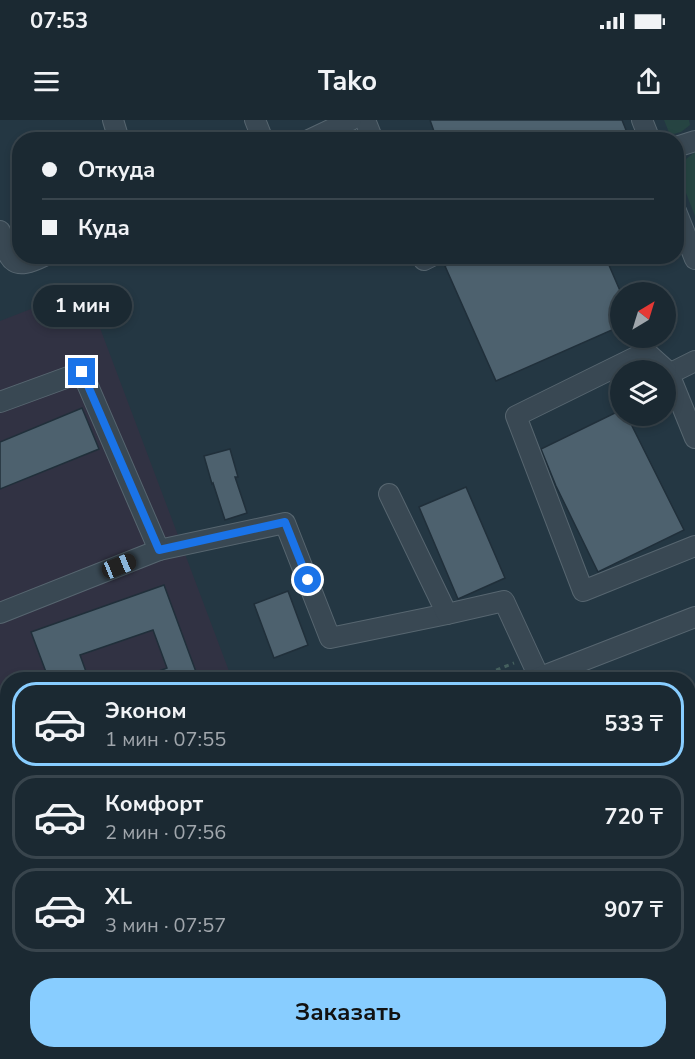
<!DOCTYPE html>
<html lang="ru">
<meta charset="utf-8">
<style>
:root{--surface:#1b2932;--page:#28353e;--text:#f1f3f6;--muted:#a0a6ac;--line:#39454d;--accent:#88cdff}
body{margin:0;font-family:"Nunito Sans",sans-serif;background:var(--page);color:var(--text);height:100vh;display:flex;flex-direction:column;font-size:22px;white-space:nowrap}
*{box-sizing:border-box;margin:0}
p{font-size:20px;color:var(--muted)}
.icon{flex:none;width:33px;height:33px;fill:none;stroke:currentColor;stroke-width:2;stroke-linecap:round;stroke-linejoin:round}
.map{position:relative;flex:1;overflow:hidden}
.side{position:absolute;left:0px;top:552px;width:696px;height:387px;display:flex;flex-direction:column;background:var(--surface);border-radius:24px 24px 0 0;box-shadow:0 3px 9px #0003,0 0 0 2px var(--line)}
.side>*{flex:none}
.guide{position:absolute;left:12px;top:12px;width:672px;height:132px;border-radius:24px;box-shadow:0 3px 9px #0003,0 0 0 2px var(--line);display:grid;align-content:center;height:132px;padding:0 30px;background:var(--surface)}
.needle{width:39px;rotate:38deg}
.tools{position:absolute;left:610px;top:162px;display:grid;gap:12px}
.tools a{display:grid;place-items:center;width:66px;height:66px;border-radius:50%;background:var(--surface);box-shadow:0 3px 9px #0003,0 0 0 2px var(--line);font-size:30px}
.end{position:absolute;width:27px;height:27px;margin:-14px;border:8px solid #1a73e8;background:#fff;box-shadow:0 0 0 3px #fff}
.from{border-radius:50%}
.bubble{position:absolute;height:42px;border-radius:21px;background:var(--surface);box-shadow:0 3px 9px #0003,0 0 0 2px var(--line);font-size:20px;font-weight:700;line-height:42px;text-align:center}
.car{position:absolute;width:18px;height:36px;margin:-18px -9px;border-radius:8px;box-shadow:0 0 4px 2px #0007;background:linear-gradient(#222 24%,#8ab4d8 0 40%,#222 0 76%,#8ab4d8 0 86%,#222 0)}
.guide b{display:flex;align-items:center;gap:21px;height:57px;font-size:22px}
.guide b+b{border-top:2px solid var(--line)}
.guide i{width:15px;height:15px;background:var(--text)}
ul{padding:10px 0 0;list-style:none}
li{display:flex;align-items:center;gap:18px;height:84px;margin:0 12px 9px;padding:0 18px;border:3px solid var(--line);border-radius:24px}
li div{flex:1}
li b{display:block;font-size:22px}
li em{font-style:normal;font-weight:700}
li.current{border-color:var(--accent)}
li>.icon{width:54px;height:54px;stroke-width:1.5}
.primary-button{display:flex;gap:12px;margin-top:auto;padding:12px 30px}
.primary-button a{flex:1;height:69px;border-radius:24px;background:var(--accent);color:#111;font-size:24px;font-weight:700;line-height:69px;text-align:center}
.status{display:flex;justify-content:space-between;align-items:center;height:42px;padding:0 30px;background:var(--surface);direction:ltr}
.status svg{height:16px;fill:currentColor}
header{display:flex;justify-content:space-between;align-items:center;height:78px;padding:0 30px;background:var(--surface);font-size:27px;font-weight:700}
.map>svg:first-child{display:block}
</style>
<div class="status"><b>07:53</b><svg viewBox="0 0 49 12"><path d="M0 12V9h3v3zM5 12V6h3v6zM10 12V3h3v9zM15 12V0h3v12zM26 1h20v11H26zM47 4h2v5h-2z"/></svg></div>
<header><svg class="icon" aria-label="menu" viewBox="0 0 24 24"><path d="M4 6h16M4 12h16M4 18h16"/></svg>Tako<svg class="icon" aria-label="share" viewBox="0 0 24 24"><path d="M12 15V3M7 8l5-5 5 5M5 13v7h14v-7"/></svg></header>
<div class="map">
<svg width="695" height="939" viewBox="0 0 695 939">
<rect width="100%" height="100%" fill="#243743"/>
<path fill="#313243" d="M85,168L232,559L8,560V706L0,709V201Z"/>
<g fill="#264442">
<path d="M664,0H689L690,5L681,12L670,15Z"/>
<path d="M695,32V96L677,50L676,47Z"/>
</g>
<g fill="#4d616e" stroke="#202f3a" stroke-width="1.5">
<path d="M430,0H622L630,20H437Z"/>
<path d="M466,136H605L621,173V206L496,261L445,146Z"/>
<path d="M82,288L99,329L0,369V322Z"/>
<path d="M621,290V296H627L684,410L598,452L556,366L541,329Z"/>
<path d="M230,329L238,357H235L247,393L225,400L213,363L212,364L204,336Z"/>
<path d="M466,367L505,458L458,479L419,387Z"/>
<path d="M164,465L199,560H141V558L167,548L153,510L80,535L89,560H49L31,512Z"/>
<path d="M288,471L308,525L274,538L254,484Z"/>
</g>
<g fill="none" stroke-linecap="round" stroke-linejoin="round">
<g stroke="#576670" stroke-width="22">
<g id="minor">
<path d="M113,0L119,20"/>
<path d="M255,0L263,20"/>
<path d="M365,0L373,20"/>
<path d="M642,0L650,20"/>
<path d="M309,20L351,0"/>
<path d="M676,27L695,21"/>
<path d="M676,91L695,139"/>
<path d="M0,111C10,141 11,152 44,136"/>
<path d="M423,136L424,140L432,136"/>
<path d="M695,241L669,254L695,318"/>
<path d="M666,250L646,232L516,296L583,471L695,426"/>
<path d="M0,282L82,252L159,430L285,403L330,518L447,494"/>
<path d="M389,374L447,494L504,481L539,557"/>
<path d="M0,493L159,430"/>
<path d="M533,560L695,497"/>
<path d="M0,594L8,591"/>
<path d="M0,767L8,765"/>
<path d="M0,866L8,885"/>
<path d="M690,916L695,915"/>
<path d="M0,921L8,918"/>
</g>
</g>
<g stroke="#45605e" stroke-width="3" stroke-dasharray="4.5 4.5" stroke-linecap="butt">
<path d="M471,560L514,543"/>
<path d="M0,741L8,738"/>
</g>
<use href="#minor" stroke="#394853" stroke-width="20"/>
</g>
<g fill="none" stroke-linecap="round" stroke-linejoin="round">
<path stroke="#1a73e8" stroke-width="8" d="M82,252L159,430L285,402L308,460"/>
</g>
</svg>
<div class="tools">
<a><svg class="needle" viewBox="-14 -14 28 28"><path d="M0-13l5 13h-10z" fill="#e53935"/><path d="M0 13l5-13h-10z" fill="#a0a6ac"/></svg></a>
<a><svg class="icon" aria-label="layers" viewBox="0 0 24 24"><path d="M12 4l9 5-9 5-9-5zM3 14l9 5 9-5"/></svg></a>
</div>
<i class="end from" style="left:308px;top:460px"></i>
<i class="end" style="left:82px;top:252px"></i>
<div class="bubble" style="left:33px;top:165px;width:99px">1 мин</div>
<i class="car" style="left:119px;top:446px;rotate:68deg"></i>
<div class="guide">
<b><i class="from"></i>Откуда</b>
<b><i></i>Куда</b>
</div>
<section class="side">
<ul>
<li class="current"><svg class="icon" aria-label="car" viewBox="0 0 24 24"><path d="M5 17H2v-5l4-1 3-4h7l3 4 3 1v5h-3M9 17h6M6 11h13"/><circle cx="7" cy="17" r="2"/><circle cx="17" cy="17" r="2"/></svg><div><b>Эконом</b><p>1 мин · 07:55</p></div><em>533 ₸</em></li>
<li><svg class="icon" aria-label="car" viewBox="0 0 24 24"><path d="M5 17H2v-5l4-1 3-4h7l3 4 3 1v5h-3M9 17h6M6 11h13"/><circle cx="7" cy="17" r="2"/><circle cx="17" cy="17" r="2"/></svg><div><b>Комфорт</b><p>2 мин · 07:56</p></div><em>720 ₸</em></li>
<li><svg class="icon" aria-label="car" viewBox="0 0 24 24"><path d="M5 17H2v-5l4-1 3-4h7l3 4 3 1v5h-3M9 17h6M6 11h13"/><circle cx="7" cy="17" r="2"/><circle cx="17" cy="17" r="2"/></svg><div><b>XL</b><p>3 мин · 07:57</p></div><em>907 ₸</em></li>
</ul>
<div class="primary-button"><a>Заказать</a></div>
</section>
</div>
